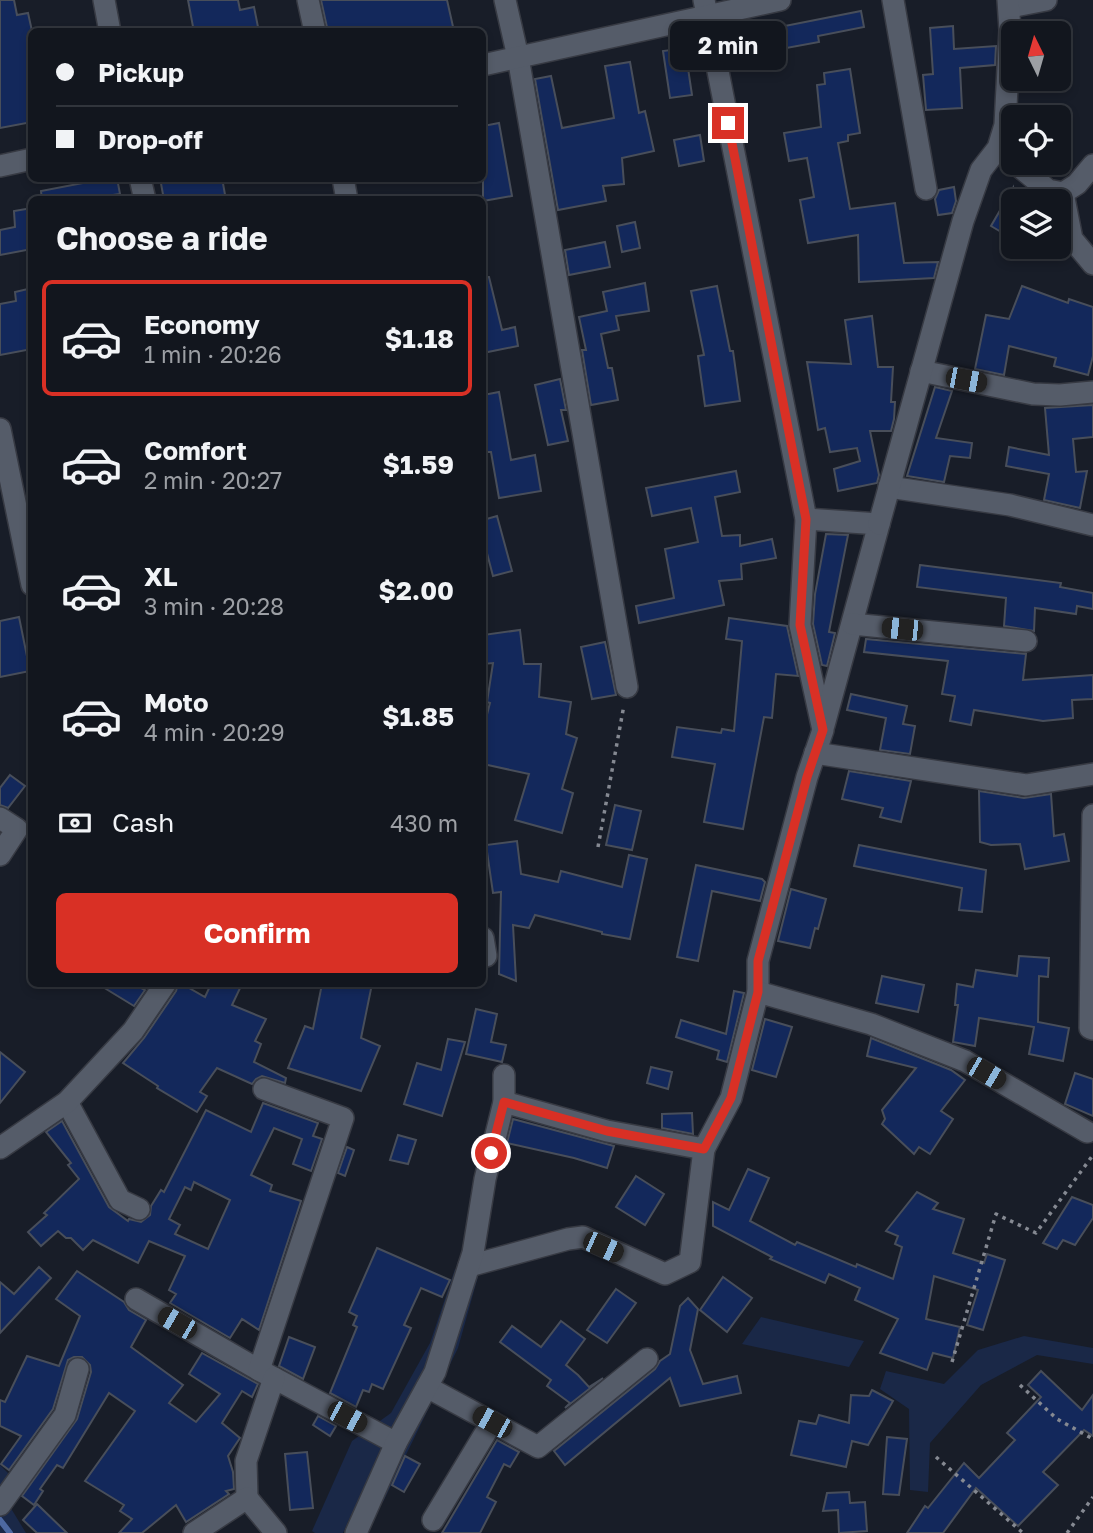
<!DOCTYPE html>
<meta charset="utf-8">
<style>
:root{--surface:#12161e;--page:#1f232b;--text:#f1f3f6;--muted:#9c9fa4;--line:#31353c;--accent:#d93025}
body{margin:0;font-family:"Golos Text",sans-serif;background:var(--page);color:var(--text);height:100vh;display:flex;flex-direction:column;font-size:26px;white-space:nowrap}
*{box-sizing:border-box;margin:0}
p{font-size:23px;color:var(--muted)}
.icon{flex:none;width:38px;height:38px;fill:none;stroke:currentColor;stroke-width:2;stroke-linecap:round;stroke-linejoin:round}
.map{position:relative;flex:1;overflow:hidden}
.side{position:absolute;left:28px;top:196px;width:458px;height:791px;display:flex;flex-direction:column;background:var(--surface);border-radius:10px;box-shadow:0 4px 10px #0003,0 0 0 2px var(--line)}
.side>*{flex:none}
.guide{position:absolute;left:28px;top:28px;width:458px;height:154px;border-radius:10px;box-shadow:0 4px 10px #0003,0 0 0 2px var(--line);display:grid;align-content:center;height:154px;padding:0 28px;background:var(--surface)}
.needle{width:46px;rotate:355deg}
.controls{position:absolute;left:1001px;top:21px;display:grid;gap:14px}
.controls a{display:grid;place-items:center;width:70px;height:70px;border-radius:10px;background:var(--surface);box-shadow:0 4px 10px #0003,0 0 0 2px var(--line);font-size:35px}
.end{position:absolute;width:32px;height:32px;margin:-16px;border:9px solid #d93025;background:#fff;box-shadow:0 0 0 4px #fff}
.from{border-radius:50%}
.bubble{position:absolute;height:49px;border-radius:10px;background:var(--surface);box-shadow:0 4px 10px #0003,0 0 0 2px var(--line);font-size:23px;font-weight:700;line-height:49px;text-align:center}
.car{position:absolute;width:21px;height:42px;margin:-21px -10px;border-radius:9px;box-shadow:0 0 5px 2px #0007;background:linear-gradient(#222 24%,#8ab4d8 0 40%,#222 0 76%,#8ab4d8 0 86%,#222 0)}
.guide b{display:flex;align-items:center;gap:24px;height:66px;font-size:26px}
.guide b+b{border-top:2px solid var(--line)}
.guide i{width:18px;height:18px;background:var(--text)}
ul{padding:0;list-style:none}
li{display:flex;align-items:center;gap:21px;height:116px;margin:0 14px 10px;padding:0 14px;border:4px solid transparent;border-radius:10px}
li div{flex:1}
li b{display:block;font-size:26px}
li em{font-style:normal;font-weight:700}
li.selected{border-color:var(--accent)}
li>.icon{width:63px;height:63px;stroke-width:1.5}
h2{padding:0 28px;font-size:32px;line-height:84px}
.pay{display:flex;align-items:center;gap:18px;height:77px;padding:0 28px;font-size:26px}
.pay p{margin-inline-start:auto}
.cta{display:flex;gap:14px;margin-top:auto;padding:14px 28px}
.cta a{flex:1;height:80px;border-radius:10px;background:var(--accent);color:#fff;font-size:28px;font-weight:700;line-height:80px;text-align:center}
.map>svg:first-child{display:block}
</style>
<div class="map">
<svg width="1093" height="1533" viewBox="0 0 1093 1533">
<rect width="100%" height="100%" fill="#181d28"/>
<g fill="#1a2847">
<path d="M455,1269L479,1273L458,1348L383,1502L351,1515L343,1533H315L312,1531L352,1441L391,1413L430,1343Z"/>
<path d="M761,1317L864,1341L849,1367L742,1344Z"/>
<path d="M1024,1336L1093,1348V1364L1037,1355L981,1385L930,1443L928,1492L910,1490L909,1409L880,1389L886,1371L944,1384L978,1350Z"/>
<path d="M0,1465L11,1476L1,1492L26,1533H0Z"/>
</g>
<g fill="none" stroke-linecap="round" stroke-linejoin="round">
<path stroke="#4d68a1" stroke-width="6" d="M0,1520L10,1533"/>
</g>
<g fill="#13285b" stroke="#484e5a" stroke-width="2" fill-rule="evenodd">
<path d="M0,0H14L17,15L28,13L32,31V122L0,128Z"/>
<path d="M188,0H238L240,10L254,7L259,32H194Z"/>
<path d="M321,0H447L454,31L328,32Z"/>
<path d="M861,11L864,27L818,36L819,42L743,56L739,35Z"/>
<path d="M953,26L954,49L996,46L995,65L960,68L962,108L926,110L923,75L933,74L930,28Z"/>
<path d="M685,48L692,95L670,98L663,51Z"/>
<path d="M630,62L639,113L645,111L654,151L622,158L624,184L603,186L606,201L558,210L535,79L551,76L562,128L614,118L605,66Z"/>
<path d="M850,69L860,133L848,135V141L838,143L850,209L895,203L904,263L938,262L934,278L859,282L858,235L808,243L800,200L814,197L807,158L789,161L784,133L821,127L817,85L825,84L824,73Z"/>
<path d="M499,123L512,196L483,201V126Z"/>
<path d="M700,135L704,161L679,166L674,140Z"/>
<path d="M109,178H117L120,194L98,197L99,200H42L41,191Z"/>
<path d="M160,178H222L226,200H164Z"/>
<path d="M954,187L956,201L952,213L938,215L935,199L939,190Z"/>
<path d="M1013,188V239L991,226Z"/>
<path d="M32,208V249L0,255V230L15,227L14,211Z"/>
<path d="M635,222L640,248L622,252L617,226Z"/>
<path d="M605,242L610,267L569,275L565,250Z"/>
<path d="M483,277H489L502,330L515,327L518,346L483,353Z"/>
<path d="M645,283L649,311L616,316L619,330L601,334L608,368H612L618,400L591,405L582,350H586L579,317L607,311L603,292Z"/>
<path d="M717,286L730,351H733L740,401L705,406L698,356L704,355L691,291Z"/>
<path d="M1022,286L1068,303L1069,299L1093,307V356L1088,375L1054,366L1056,358L1009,346L1004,375L975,369L986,315L1009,319Z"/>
<path d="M32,288V349L0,355V304L16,301L15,292Z"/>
<path d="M872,316L878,367H893L891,402H895L894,419L891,431H870L879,475L877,483L838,491L834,469L860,461L857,448L830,452L825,428L818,430L807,362L851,364L845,320Z"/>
<path d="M560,379L566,410H561L568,441L548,445L535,385Z"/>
<path d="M935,387L952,391L936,438L972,443L970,458L950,456L944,482L907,476Z"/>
<path d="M499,392L511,460L535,455L541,491L499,498L491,452H487L483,430V395Z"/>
<path d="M1093,405V437L1073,439L1076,472L1087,471L1080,508L1044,500L1049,474L1006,466L1009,447L1049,455L1045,408Z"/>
<path d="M736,471L740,492L715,497L722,536L740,535V546L772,539L776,558L741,564L742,579L719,581L724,605L639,623L636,606L674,598L665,549L698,542L691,508L652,516L646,488Z"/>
<path d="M497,516L512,571L493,576L483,538V520Z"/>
<path d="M826,534L848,535L829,632L835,633L827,666L822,665L813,624L815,594Z"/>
<path d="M920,565L1061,583L1060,587L1093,593V609L1077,606L1076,614L1035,608L1034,631L1004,626L1006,598L917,587Z"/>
<path d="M19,617L30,671L0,677V621Z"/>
<path d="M729,618L787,626L798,676L776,674L772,718L764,717L743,829L704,822L715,764L672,757L677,727L721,733L722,729L734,731L742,641L726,639Z"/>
<path d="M520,630L524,664H541L539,697L571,702L566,734L577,738L562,789L573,793L562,833L515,820L529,774L483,764V730L490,703L487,702L493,663L483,664V635Z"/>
<path d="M866,639L1026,654L1023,680L1093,675V699L1072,700L1073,718L1043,721L974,710L971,725L950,721L955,696L942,694L948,661L864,652Z"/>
<path d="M605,642L616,695L592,699L581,647Z"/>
<path d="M851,694L907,706L903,724L915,726L910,754L880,750L886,718L847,710Z"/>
<path d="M849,771L911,781L901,822L880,817L883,808L842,799Z"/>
<path d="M10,775L25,786L8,808L0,805V788Z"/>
<path d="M979,791L1024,798L1051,794L1054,836L1064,834L1069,861L1025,869L1020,844L991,845L980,842Z"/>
<path d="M615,805L641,811L632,850L606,845Z"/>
<path d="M517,841L521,874L558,882L561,871L622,887L629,855L647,859L630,939L602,934V932L535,915L529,928L513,925L516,981L499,974L501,892L493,893L486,845Z"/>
<path d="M859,845L986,870L982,912L959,910L962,888L854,866Z"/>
<path d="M696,865L762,879L765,882L760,901L712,891L698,961L677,957Z"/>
<path d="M791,889L826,899L818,929L815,928L810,948L778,941Z"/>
<path d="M1019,956L1049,958L1048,977L1039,976L1038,1022L1069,1028L1063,1061L1029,1054L1034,1027L979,1018L975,1046L953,1042L958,1005H955L957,984L973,987L976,970L1017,976Z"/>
<path d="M882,976L924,985L918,1012L876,1003Z"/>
<path d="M98,984H134L145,990L134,1006Z"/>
<path d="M178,984H182L205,997L211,984H242L232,1005L266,1019L255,1041L261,1044L254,1062L286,1078L285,1083L262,1076L256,1079L252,1084L217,1068L200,1092L207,1096L197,1112L157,1088L158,1086L123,1063L144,1038L176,991Z"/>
<path d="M322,984H372L361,1038L380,1046L361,1091L288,1068L305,1026L313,1029Z"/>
<path d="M734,991L744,993L727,1062L717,1059L719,1051L676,1037L681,1020L726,1034Z"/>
<path d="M476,1009L497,1014L491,1042L506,1045L502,1062L466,1054Z"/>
<path d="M765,1019L792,1027L776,1077L752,1070Z"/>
<path d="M871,1038L951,1070L965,1080L941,1111L953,1119L930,1154L919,1147L914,1154L882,1124L885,1119L882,1110L916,1068L867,1056Z"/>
<path d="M448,1039L465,1042L442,1116L404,1104L417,1063L441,1070Z"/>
<path d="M0,1052L25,1072L0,1103Z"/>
<path d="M651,1067L672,1072L668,1089L647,1083Z"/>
<path d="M1075,1073L1093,1079V1116L1065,1104Z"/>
<path d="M263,1103L318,1123L313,1136L322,1139L311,1171L293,1164L302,1139L274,1128L251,1175L272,1185L270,1191L301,1201L259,1330L242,1319L230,1338L170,1303L176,1294L169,1290L185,1256L149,1241L138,1263L93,1240L83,1250L71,1238H66L58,1231L41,1246L28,1232L47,1215L44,1213L79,1179L68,1165L71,1163L46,1132L62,1121L109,1207L128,1221L129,1219L141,1222L150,1215L151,1206L161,1190L164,1192L206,1110L251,1132ZM194,1182L230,1200L208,1249L175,1234L180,1225L169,1219L185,1187L191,1190Z"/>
<path d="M692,1113L693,1134L662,1128V1114Z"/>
<path d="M513,1119L614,1146L607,1168L574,1158L507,1143Z"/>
<path d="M398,1135L416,1140L408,1164L390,1160Z"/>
<path d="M347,1147L354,1150L345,1176L338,1173Z"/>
<path d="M748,1169L769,1178L750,1221L795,1245L797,1242L856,1267L857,1264L893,1279L902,1247L895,1244L898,1236L886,1231L917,1192L938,1203L933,1209L964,1219L953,1253L984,1263L987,1254L1005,1260L983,1330L967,1325L978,1290L934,1276L926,1319L960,1327L953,1358L933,1353L927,1370L880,1353L898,1319L855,1300L860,1288L829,1274L825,1283L770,1259L772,1257L713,1226V1202L729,1210Z"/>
<path d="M636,1176L664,1194L645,1225L616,1207Z"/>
<path d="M1072,1197L1093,1205V1218L1075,1245L1063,1240L1057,1249L1043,1243Z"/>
<path d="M377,1248L450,1280L442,1297L421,1288L404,1325L411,1328L383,1389L372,1384L369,1392L363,1390L356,1407L330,1393L357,1327L353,1325L357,1316L349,1312Z"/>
<path d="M39,1267L51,1278L0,1333V1282L14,1294Z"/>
<path d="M77,1271L124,1302L129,1310L146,1320L131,1347L183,1385L169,1403L196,1422L220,1394L189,1374L202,1353L258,1384L252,1397L242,1391L222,1423L240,1438L228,1456L233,1472L234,1489L226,1491L229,1494L186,1522L176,1505L142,1533H119L132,1519L120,1511L124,1505L85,1481L135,1411L109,1393L63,1468L57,1465L40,1489L43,1491L34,1505L22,1496L77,1419L91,1372L90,1365L82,1357H74L68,1360L53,1409L9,1470L1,1464L21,1436L0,1426V1400L5,1402L27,1356L59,1366L80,1316L56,1299Z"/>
<path d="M723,1277L752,1298L727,1332L700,1310Z"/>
<path d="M616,1289L636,1303L607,1343L587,1330Z"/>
<path d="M688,1298L698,1309L690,1350L703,1384L737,1376L741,1393L680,1406L670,1378L565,1465L554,1451L655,1369L660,1361L670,1354L680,1306Z"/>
<path d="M561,1321L585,1339L566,1365L578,1375L589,1387L603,1378L565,1408L570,1403L547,1386L551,1380L500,1342L512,1326L541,1347Z"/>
<path d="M289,1337L315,1347L303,1379L279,1366Z"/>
<path d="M1041,1371L1082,1410L1093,1395V1436L1084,1430L1043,1472L1058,1485L1018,1526L976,1488L943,1533H907L925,1506L928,1508L964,1463L979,1478L1015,1440L1007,1433L1041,1397L1028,1385Z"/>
<path d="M872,1390L893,1401L868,1445L852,1441L846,1467L791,1455L799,1421L816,1424L819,1415L849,1423L851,1395L869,1396Z"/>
<path d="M318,1416L336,1426L330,1436L313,1425Z"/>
<path d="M887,1437L907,1439L899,1495L883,1494Z"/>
<path d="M497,1440L519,1452L510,1467L504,1464L487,1497L496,1502L480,1533H442Z"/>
<path d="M307,1452L313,1508L290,1510L285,1454Z"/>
<path d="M405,1456L420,1464L404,1492L392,1485Z"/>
<path d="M849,1492L850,1503L865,1502L867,1531L839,1533L838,1510L823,1511L827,1493Z"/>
<path d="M37,1504L67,1533H37L23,1520Z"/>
</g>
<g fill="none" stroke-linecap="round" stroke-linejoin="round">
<g stroke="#373a43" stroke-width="24">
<g id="minor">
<path d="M104,0L110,32"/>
<path d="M308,0L315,32"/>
<path d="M505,0L518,57L627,687"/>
<path d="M704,0L806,519L800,625L823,730L807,777L758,961V992"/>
<path d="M893,0L926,189"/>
<path d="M1010,7L1046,0"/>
<path d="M483,65L780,0"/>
<path d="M1015,163L1048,190L1063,193L1077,184L1093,165"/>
<path d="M0,166L32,159"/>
<path d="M140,178L145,200"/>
<path d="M343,178L347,200"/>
<path d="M1063,193L1072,239L1093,264"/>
<path d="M921,371L1033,394L1060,395L1093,392"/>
<path d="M0,429L32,585"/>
<path d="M889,487L1010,505L1093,525"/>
<path d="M806,519L879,524L824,725"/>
<path d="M879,524L963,221L981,170L998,148L1005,125L1010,30L1008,0"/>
<path d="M852,624L1026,641"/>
<path d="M815,753L1026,785L1093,774"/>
<path d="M1093,815L1090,1028L1093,1029"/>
<path d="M0,818L17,829L0,855"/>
<path d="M483,938L486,956"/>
<path d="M67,1102L120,1200L139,1209"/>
<path d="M504,1102L607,1131L704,1149L731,1098L758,992L871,1024L965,1061L1087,1132"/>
<path d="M0,1148L67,1102L133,1031L165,984"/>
<path d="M469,1266L568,1239L583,1237L665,1274L690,1262L704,1149"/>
<path d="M136,1299L259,1370L396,1443"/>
<path d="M259,1370L343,1118L264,1089"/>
<path d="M427,1387L538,1447L647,1359"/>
<path d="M247,1498L246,1461L274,1378"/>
<path d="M0,1505L65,1415L78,1369"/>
<path d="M433,1520L492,1422"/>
<path d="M194,1533L247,1498L276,1533"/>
<path d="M356,1533L396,1443L435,1372L473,1253L485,1179L504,1102V1075"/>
</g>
</g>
<g stroke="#858992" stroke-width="3.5" stroke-dasharray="3.5 5" stroke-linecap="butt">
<path d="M598,847L624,705"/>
<path d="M952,1362L996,1214L1036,1233L1093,1155"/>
<path d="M1020,1385L1057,1419L1093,1439"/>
<path d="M936,1457L1023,1533"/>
<path d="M1067,1533L1093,1497"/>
</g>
<use href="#minor" stroke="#555c69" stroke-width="21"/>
</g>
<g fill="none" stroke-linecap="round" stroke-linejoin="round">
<path stroke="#d93025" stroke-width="9" d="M491,1153L504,1102L607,1131L704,1149L731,1098L758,992V961L807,777L823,730L800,625L806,519L728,123"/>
</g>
</svg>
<div class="controls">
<a><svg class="needle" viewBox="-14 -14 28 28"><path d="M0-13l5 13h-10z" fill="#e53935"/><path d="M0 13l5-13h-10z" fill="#9c9fa4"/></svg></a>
<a><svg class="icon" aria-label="locate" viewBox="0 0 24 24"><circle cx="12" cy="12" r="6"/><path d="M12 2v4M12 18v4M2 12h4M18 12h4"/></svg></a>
<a><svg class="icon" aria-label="layers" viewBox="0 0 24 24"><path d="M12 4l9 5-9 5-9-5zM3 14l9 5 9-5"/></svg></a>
</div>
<i class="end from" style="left:491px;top:1153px"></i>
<i class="end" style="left:728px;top:123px"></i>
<div class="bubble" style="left:670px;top:21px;width:116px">2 min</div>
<i class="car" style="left:966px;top:380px;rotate:101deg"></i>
<i class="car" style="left:902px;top:629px;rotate:276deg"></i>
<i class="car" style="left:986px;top:1073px;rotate:120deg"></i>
<i class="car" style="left:603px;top:1247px;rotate:114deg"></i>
<i class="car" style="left:177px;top:1323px;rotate:300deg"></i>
<i class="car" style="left:347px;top:1417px;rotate:118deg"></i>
<i class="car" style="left:492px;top:1422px;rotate:299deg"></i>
<div class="guide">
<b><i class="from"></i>Pickup</b>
<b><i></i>Drop-off</b>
</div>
<section class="side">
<h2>Choose a ride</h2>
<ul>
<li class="selected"><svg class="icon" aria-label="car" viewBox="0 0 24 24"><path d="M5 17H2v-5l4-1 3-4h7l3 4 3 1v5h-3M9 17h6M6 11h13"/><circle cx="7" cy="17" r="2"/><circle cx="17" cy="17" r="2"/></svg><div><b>Economy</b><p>1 min · 20:26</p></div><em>$1.18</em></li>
<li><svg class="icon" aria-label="car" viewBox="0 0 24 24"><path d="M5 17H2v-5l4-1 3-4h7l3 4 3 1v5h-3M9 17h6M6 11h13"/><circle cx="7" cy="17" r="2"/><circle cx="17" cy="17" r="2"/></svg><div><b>Comfort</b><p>2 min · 20:27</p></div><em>$1.59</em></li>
<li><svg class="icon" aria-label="car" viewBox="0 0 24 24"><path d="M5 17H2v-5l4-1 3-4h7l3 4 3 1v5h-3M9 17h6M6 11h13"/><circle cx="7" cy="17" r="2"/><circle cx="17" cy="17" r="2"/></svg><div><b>XL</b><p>3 min · 20:28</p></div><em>$2.00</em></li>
<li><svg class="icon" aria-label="car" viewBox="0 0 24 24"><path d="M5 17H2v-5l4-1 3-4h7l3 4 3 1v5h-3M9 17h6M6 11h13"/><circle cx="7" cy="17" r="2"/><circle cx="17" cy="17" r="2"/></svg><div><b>Moto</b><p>4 min · 20:29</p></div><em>$1.85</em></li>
</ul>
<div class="pay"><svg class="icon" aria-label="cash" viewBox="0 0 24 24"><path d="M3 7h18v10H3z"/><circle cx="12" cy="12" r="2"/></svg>Cash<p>430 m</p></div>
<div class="cta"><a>Confirm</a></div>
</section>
</div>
